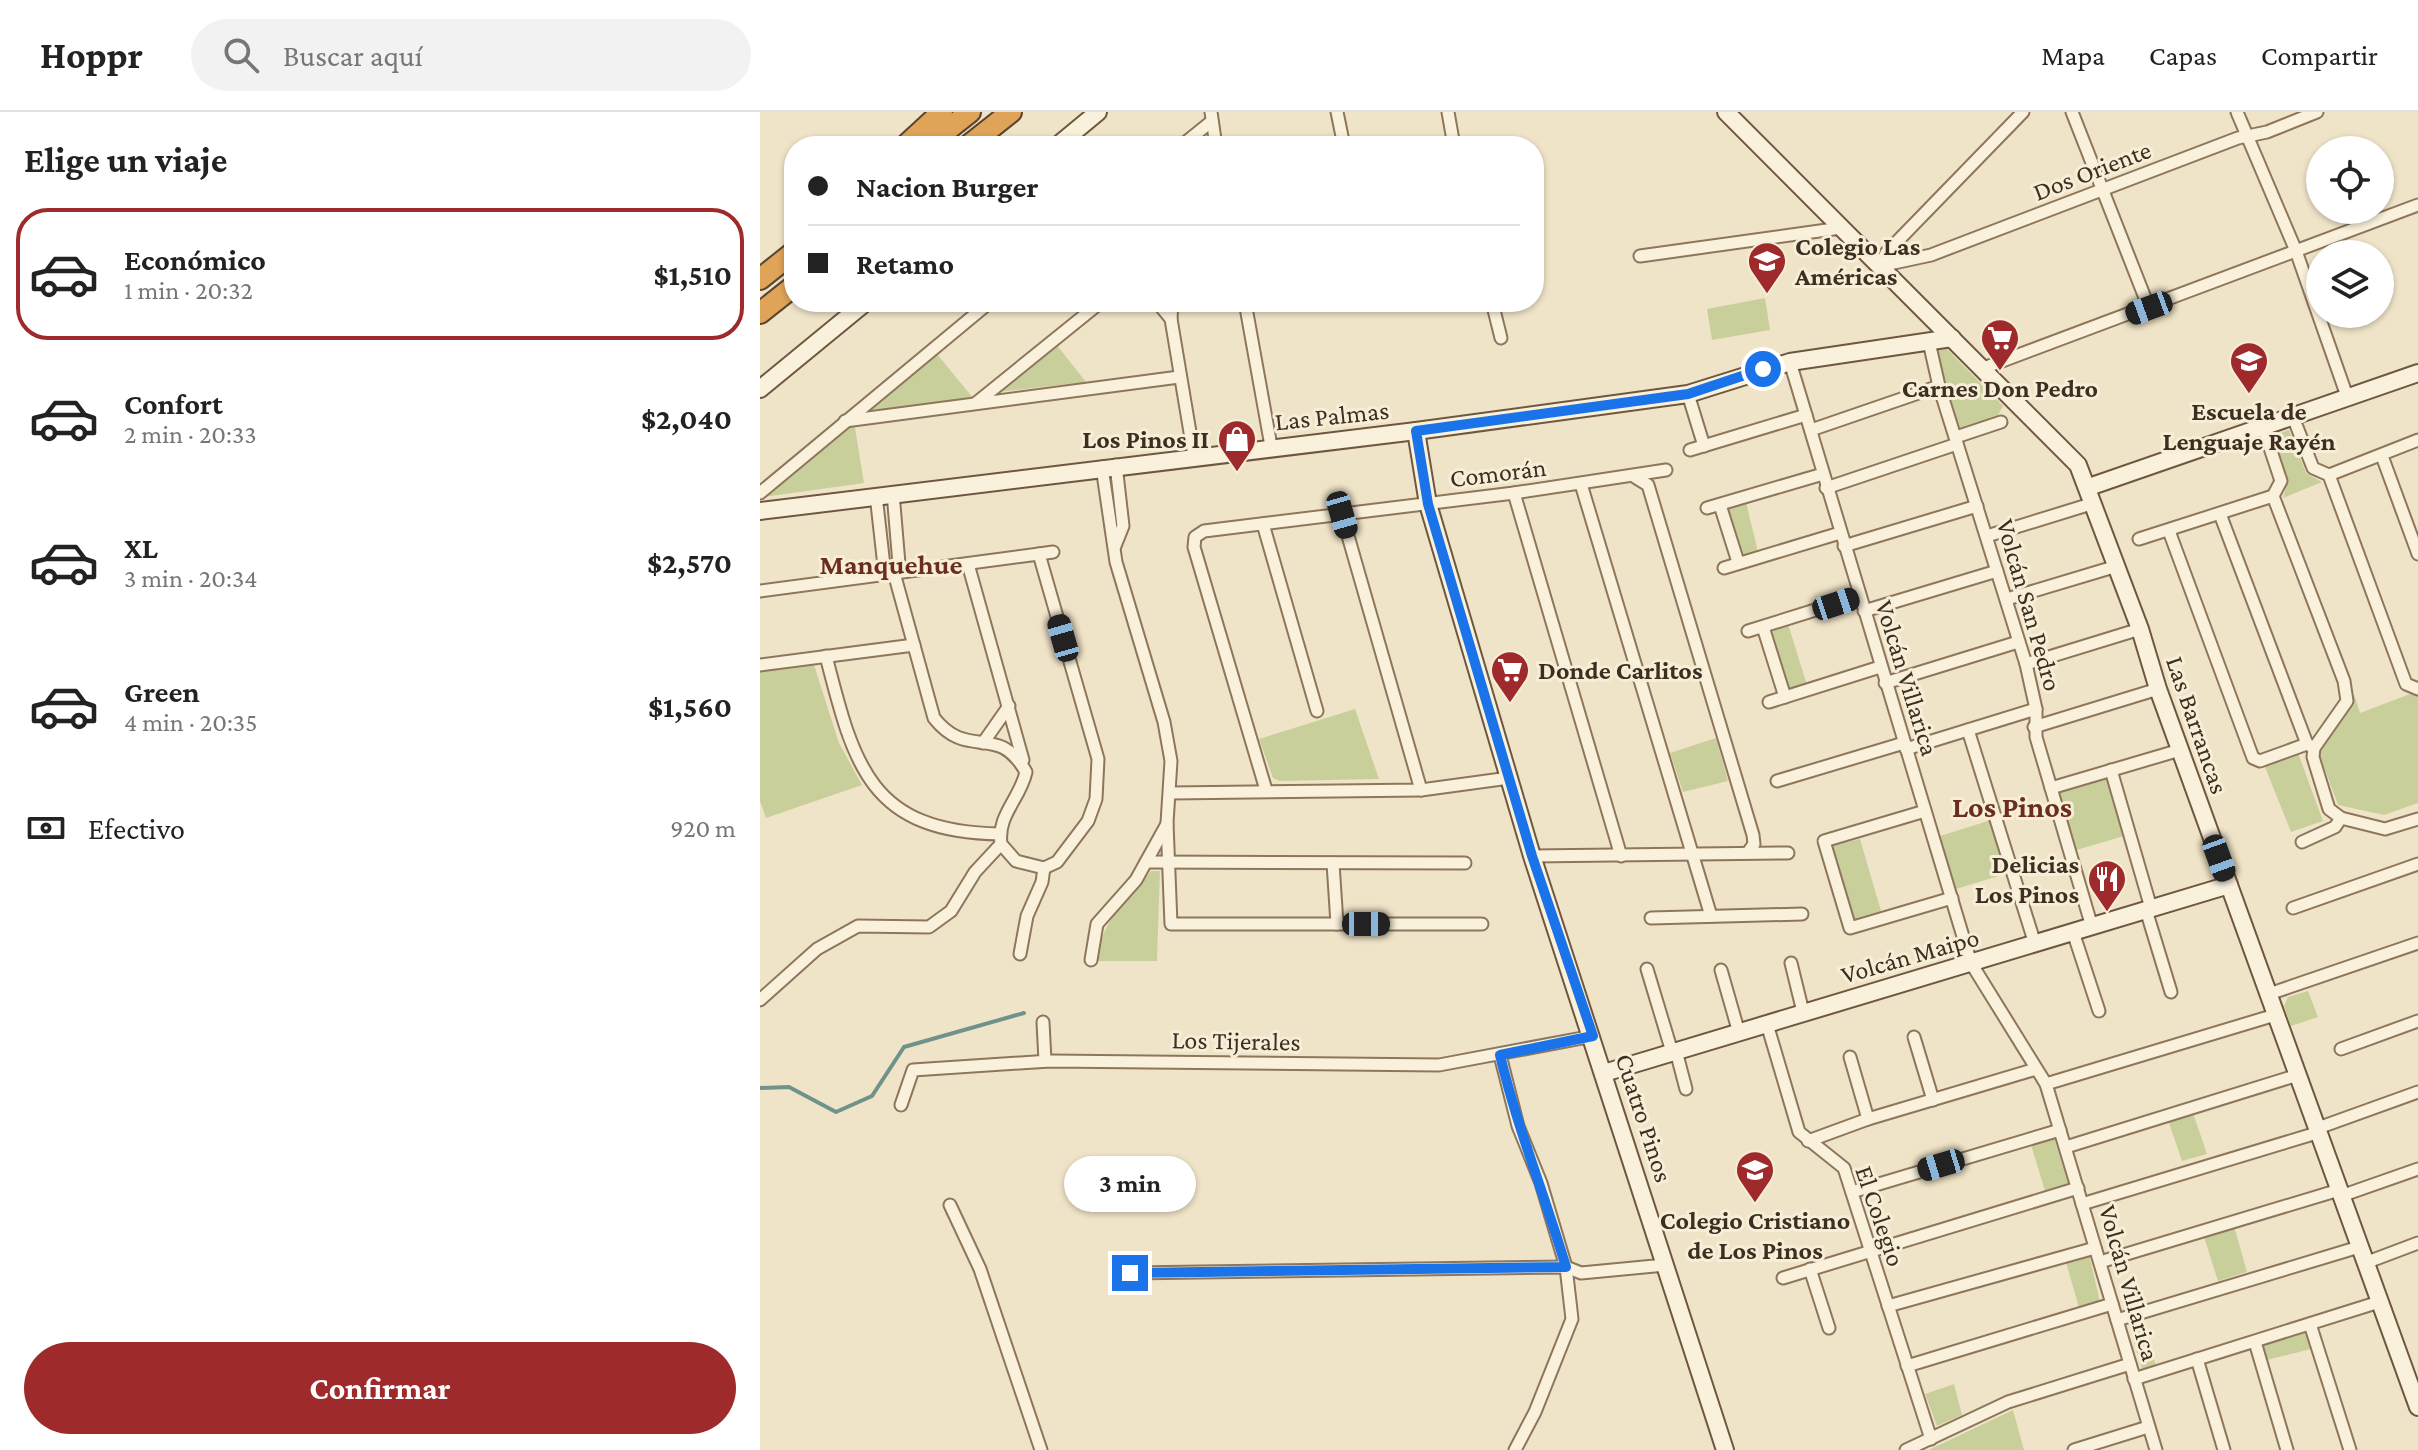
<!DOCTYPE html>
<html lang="es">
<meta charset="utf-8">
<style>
:root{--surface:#fff;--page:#f2f2f2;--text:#222;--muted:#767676;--line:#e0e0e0;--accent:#9e2a2b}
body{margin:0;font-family:"Crimson Pro",serif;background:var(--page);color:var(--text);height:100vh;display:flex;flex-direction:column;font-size:30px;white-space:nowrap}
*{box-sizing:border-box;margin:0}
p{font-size:26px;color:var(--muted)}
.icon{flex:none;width:44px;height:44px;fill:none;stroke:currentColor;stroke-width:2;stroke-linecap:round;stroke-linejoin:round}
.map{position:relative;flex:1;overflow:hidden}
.side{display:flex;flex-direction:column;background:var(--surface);width:760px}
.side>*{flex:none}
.guide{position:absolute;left:24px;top:24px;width:760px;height:176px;border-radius:32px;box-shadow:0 2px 6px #0004;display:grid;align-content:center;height:176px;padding:0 24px;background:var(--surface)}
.tools{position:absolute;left:1546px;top:24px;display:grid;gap:16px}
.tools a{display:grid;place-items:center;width:88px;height:88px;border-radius:50%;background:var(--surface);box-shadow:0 2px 6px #0004;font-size:40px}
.end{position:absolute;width:36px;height:36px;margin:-18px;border:10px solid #1a73e8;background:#fff;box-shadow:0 0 0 4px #fff}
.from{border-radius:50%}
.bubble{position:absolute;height:56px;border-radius:28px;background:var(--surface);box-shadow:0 2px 6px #0004;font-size:26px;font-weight:700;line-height:56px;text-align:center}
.car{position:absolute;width:24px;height:48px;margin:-24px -12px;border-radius:10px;box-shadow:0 0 6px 2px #0007;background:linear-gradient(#222 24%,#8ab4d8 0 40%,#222 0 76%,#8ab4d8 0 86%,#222 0)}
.guide b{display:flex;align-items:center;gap:28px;height:76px;font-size:30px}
.guide b+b{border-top:2px solid var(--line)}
.guide i{width:20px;height:20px;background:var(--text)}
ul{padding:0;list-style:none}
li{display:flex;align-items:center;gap:24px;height:132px;margin:0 16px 12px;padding:0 8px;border:4px solid transparent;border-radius:32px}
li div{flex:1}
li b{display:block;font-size:30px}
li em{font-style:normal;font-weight:700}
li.active{border-color:var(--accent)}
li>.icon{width:72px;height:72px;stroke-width:1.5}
h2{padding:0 24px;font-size:36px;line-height:96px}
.pay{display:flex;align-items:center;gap:20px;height:88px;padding:0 24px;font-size:30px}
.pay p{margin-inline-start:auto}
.primary-button{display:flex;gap:16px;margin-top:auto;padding:16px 24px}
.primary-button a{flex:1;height:92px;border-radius:48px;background:var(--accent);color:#fff;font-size:32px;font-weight:700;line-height:92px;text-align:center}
header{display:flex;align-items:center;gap:48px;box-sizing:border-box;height:112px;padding:0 40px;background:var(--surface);border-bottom:2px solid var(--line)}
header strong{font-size:38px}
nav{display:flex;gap:44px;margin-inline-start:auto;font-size:28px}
.search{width:560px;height:72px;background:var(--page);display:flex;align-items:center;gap:20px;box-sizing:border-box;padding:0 28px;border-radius:44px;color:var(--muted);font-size:30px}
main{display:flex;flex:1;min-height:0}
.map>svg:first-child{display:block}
</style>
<header>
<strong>Hoppr</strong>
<div class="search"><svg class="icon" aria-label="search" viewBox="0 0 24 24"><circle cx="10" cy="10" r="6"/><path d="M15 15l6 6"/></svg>Buscar aquí</div>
<nav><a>Mapa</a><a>Capas</a><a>Compartir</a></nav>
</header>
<main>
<section class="side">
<h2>Elige un viaje</h2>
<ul>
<li class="active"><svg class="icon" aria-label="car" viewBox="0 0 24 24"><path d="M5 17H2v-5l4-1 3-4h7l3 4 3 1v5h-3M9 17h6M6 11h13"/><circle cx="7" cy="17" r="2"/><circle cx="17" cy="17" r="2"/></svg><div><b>Económico</b><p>1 min · 20:32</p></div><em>$1,510</em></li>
<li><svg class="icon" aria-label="car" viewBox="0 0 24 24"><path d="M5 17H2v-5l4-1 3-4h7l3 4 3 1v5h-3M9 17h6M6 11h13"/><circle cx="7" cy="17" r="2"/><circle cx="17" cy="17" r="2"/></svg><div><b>Confort</b><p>2 min · 20:33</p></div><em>$2,040</em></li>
<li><svg class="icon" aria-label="car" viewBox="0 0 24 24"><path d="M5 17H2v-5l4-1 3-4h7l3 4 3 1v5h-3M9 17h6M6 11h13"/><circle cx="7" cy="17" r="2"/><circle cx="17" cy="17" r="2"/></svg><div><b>XL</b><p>3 min · 20:34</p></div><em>$2,570</em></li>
<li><svg class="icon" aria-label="car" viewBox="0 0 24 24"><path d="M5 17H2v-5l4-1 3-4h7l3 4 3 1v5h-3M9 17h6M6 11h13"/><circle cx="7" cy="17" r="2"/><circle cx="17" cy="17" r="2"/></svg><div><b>Green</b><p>4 min · 20:35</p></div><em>$1,560</em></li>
</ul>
<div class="pay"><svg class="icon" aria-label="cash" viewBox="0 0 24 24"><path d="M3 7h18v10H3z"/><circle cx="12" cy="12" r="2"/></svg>Efectivo<p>920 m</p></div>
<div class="primary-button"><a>Confirmar</a></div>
</section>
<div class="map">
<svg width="1658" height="1338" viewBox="0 0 1658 1338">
<rect width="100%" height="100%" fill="#f0e4c8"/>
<g fill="#c9cf9b">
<path d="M1005,186L1010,218L952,228L947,197Z"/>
<path d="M296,232L326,270L238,280Z"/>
<path d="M1186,236L1243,294L1237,305L1198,318L1175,238Z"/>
<path d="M177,242L213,286L105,302Z"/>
<path d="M94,310L104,371L4,385Z"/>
<path d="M1529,318L1546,361L1562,370L1523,386L1528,368L1512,324Z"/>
<path d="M986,390L998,440L976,447L961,394Z"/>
<path d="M1028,512L1047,573L1027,580L1009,518Z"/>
<path d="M54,553L79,631L102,673L6,706L0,689V560Z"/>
<path d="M1594,582L1600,601L1650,582L1658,583V691L1624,703L1578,693L1559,641L1590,596Z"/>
<path d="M595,597L619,667L520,669L513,666L499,627Z"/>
<path d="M956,626L968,669L923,680L910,641Z"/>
<path d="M1537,638L1563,709L1531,720L1503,650Z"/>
<path d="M1347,666L1364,724L1313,739L1297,681Z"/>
<path d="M1231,708L1248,761L1196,777L1180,724Z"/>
<path d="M1100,727L1121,799L1093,807L1071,734Z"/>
<path d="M391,759H400L397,849H338C340,807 367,791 391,759Z"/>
<path d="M1548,879L1558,905L1531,914L1524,894L1528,885Z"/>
<path d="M1433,1001L1447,1042L1422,1049L1408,1008Z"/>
<path d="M1294,1026L1308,1072L1285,1079L1271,1033Z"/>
<path d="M1474,1114L1487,1160L1458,1169L1444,1125Z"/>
<path d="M1329,1142L1340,1190L1319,1196L1306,1150Z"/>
<path d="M1382,1206L1396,1254L1382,1257L1368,1210Z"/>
<path d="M1549,1218L1555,1236L1507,1248L1502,1231Z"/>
<path d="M1194,1272L1202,1303L1177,1314L1165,1282Z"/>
<path d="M1253,1298L1264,1338H1169L1177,1334Z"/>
</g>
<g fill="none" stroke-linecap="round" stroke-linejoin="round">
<path stroke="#6f938a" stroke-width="4" d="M0,976L29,975L76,1000L112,984L144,935L264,901"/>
<g stroke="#8d765c" stroke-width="15">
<g id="street">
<path d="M451,0L456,34"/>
<path d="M577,0L584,34"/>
<path d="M688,0L694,34"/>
<path d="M1312,0L1389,196"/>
<path d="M1477,0L1536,139L1588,287"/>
<path d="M421,34L452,9"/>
<path d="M880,144L1081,116"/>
<path d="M1120,154L1171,143L1478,26L1507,20L1557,0"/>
<path d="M1120,154L1126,141L1263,0"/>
<path d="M397,190L411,207L434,344"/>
<path d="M485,190L511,334"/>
<path d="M732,190L741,226"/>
<path d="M411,207L412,190"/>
<path d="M1169,230L1179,274L1266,552L1276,597V625L1332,815"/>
<path d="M1030,250L1211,851L1286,972L1396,1338"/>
<path d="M1221,257L1658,93"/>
<path d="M928,282L944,334"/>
<path d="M216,291L341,190"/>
<path d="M1533,305L1553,356L1569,363L1646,572L1658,577"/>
<path d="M85,309L419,265"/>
<path d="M1503,315L1521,369L1513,384L1584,569L1587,589L1554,636L1553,645L1569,697L1581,706L1625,717L1658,707"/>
<path d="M1051,318L1179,274"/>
<path d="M1196,325L1241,310"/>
<path d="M930,338L1046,303"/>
<path d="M1622,344L1658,442"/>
<path d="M342,355L356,450L404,610L411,649L407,711L411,812H722"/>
<path d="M1569,363L1658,328"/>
<path d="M875,365L888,373L993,723L994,732L989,739"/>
<path d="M821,372L951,804"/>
<path d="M1066,376L1197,332"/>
<path d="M0,381L230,190"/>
<path d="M133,381L139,452L134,461"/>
<path d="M754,381L861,744"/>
<path d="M116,383L124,454L134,461L174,606C209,650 237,609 266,660C260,687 237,703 241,732L256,749L284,756"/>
<path d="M960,393L978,450"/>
<path d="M947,396L1063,362"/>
<path d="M1460,402L1547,632L1554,636"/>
<path d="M582,403L661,678"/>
<path d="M503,412L557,599"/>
<path d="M1409,419L1493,646L1500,649L1547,632"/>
<path d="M1227,424L1334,391"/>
<path d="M1379,427L1513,384"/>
<path d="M355,434L363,414L356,353"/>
<path d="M1084,434L1217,394"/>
<path d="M208,452L263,648"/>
<path d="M964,456L1080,421"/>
<path d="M0,479L279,442"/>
<path d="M1247,487L1357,454"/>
<path d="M1104,499L1237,459"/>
<path d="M1003,515L1025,585"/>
<path d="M988,519L1100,484"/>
<path d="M66,544C94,654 110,720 240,722"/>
<path d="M1266,552L1380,517"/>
<path d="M0,553L154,533"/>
<path d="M1125,571L1258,530"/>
<path d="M1009,590L1120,555"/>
<path d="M1274,615L1398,577"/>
<path d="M1208,618L1275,832"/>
<path d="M223,631L249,594"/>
<path d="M1146,637L1276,597"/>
<path d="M1351,658L1391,796"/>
<path d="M1017,669L1144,631"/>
<path d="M1291,676L1420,638"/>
<path d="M506,678L434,435L435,425L444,419L754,381L906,358"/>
<path d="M411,681L661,678L749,666"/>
<path d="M1165,699L1064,729L1090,816L1192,786"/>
<path d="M1542,730L1575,715L1581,706"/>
<path d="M772,744L1028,741"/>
<path d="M386,750L705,751"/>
<path d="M573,751L577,812"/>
<path d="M284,756L297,750L328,709L336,687L338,647L279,442L293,440"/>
<path d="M1533,796L1658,752"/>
<path d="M1386,798L1411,880"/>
<path d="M891,806L1042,802"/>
<path d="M1313,820L1339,899"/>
<path d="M260,842L267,804L282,770L284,756"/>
<path d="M331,848L337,812L376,768L407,712"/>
<path d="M1031,851L1043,900"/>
<path d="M887,857L912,940"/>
<path d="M961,858L979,921"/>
<path d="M1509,882L1658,831"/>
<path d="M0,888L57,837L98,814L169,815L191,799L215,760L241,732"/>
<path d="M283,910L285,949"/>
<path d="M1007,912L1039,1020L1084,1056L1171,1327"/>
<path d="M1154,925L1173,988"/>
<path d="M1581,937L1658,909"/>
<path d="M916,939L926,977"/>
<path d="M740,943L758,1014L781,1071L806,1155L812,1207L775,1300L755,1338"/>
<path d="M1090,945L1108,1007"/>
<path d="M1286,972L1515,903"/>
<path d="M141,993L153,958L290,949L679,953L833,924"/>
<path d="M1558,1016L1658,980"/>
<path d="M1048,1029L1108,1007L1276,957"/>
<path d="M1306,1035L1538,963"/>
<path d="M1092,1080L1300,1018"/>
<path d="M1581,1084L1658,1057"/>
<path d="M1322,1092L1560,1020"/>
<path d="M190,1093L220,1157L281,1338"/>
<path d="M1340,1150L1579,1078"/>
<path d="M1605,1151L1658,1131"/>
<path d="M1050,1157L1069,1216"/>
<path d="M370,1161L806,1155L821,1161L905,1153"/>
<path d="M1023,1166L1318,1076"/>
<path d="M1128,1194L1335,1136"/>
<path d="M1357,1208L1599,1135"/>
<path d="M1550,1212L1590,1338"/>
<path d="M1495,1230L1527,1338"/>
<path d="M1437,1247L1464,1338"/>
<path d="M1147,1254L1352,1192"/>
<path d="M1374,1267L1619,1190"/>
<path d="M1146,1338L1248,1290L1370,1252"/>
<path d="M1314,1338L1388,1315"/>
</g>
</g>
<g stroke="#6f573f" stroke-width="20">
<g id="secondary">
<path d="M966,0L1318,353L1380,517L1398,577L1658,1295"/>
<path d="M297,34L338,0"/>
<path d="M0,277L106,190"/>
<path d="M656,319L668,392L772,744L965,1338"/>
<path d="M1329,375L1658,261"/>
<path d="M0,399L656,319L928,282L1030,250L1192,226"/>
<path d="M844,961L1469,773"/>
</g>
</g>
<g stroke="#5b4430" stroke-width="24">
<g id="highway">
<path d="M145,34L182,0"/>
<path d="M167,34L210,0"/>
<path d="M208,34L251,0"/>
<path d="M0,167L34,140"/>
<path d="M0,201L34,174"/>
</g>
</g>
<use href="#street" stroke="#faf1dc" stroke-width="11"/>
<use href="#secondary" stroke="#faf1dc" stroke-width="16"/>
<use href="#highway" stroke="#e0a458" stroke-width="20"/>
</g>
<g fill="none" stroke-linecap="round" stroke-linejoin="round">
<path stroke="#1a73e8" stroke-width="10" d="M370,1161L806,1155C785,1084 757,1015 740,943L833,924L772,744L668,392L656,319L928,282L1003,257"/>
</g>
<defs>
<g id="school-pin" transform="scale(2)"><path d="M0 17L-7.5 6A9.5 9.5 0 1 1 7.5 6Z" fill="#9e2a2b" stroke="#f7eed8"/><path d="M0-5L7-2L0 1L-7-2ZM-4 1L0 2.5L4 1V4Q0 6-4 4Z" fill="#fff"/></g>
<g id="supermarket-pin" transform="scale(2)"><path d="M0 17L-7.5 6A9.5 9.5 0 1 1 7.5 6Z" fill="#9e2a2b" stroke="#f7eed8"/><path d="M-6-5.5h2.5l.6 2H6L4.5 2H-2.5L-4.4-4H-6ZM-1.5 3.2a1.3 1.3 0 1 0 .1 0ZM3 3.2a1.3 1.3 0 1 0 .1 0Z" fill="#fff"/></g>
<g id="shop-pin" transform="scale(2)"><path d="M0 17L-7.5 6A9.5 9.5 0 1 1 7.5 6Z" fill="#9e2a2b" stroke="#f7eed8"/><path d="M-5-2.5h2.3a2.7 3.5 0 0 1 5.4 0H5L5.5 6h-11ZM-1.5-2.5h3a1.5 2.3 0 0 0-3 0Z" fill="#fff"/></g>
<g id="restaurant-pin" transform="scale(2)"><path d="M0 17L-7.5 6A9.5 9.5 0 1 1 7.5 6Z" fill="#9e2a2b" stroke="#f7eed8"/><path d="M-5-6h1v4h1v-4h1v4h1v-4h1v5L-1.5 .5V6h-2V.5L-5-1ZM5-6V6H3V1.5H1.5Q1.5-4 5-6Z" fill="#fff"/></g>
</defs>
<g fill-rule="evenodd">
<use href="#school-pin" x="1007" y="149"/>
<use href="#supermarket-pin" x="1240" y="226"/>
<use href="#school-pin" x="1489" y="249"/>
<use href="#shop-pin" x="477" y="327"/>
<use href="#supermarket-pin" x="750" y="558"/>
<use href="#restaurant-pin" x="1347" y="767"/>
<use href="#school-pin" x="995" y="1058"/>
</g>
<g text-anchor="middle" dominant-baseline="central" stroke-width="6" stroke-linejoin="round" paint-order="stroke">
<g font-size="26" fill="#3d2e20" stroke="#f7eed8">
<text transform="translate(1332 59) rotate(-21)">Dos Oriente</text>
<text transform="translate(572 304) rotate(-6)">Las Palmas</text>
<text transform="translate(738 361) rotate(-7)">Comorán</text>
<text transform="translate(1269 493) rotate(74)">Volcán San Pedro</text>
<text transform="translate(1147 566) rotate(73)">Volcán Villarica</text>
<text transform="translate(1437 613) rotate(71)">Las Barrancas</text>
<text transform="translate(1150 844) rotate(-16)">Volcán Maipo</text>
<text transform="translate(476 929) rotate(1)">Los Tijerales</text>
<text transform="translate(884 1006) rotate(72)">Cuatro Pinos</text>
<text transform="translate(1120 1104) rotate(71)">El Colegio</text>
<text transform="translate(1369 1171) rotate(74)">Volcán Villarica</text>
</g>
<g font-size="26" font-weight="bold" fill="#3d2e20" stroke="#f7eed8">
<text x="1035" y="134" text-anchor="start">Colegio Las<tspan x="1035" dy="30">Américas</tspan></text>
<text x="1240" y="276">Carnes Don Pedro</text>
<text x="1489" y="299">Escuela de<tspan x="1489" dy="30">Lenguaje Rayén</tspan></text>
<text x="449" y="327" text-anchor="end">Los Pinos II</text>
<text x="778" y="558" text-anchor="start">Donde Carlitos</text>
<text x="1319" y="752" text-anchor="end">Delicias<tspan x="1319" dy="30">Los Pinos</tspan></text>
<text x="995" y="1108">Colegio Cristiano<tspan x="995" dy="30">de Los Pinos</tspan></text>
</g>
<g font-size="28" font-weight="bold" fill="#6b2e1e" stroke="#f7eed8">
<text x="131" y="452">Manquehue</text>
</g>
<g font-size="30" font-weight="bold" fill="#6b2e1e" stroke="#f7eed8">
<text x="1252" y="694">Los Pinos</text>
</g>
</g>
</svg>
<div class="tools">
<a><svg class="icon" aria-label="locate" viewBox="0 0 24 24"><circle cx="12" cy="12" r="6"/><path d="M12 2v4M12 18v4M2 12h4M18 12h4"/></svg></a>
<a><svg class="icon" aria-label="layers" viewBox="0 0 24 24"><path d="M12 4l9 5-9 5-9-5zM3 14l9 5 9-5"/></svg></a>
</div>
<i class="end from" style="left:1003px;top:257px"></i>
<i class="end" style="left:370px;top:1161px"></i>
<div class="bubble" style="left:304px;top:1044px;width:132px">3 min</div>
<i class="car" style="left:1389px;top:196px;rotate:250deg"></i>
<i class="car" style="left:582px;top:403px;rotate:164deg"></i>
<i class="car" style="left:1076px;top:492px;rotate:72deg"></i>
<i class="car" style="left:303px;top:526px;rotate:344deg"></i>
<i class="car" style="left:1459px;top:746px;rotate:160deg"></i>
<i class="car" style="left:606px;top:812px;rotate:90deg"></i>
<i class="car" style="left:1181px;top:1053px;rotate:253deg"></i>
<div class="guide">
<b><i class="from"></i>Nacion Burger</b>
<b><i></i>Retamo</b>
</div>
</div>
</main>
